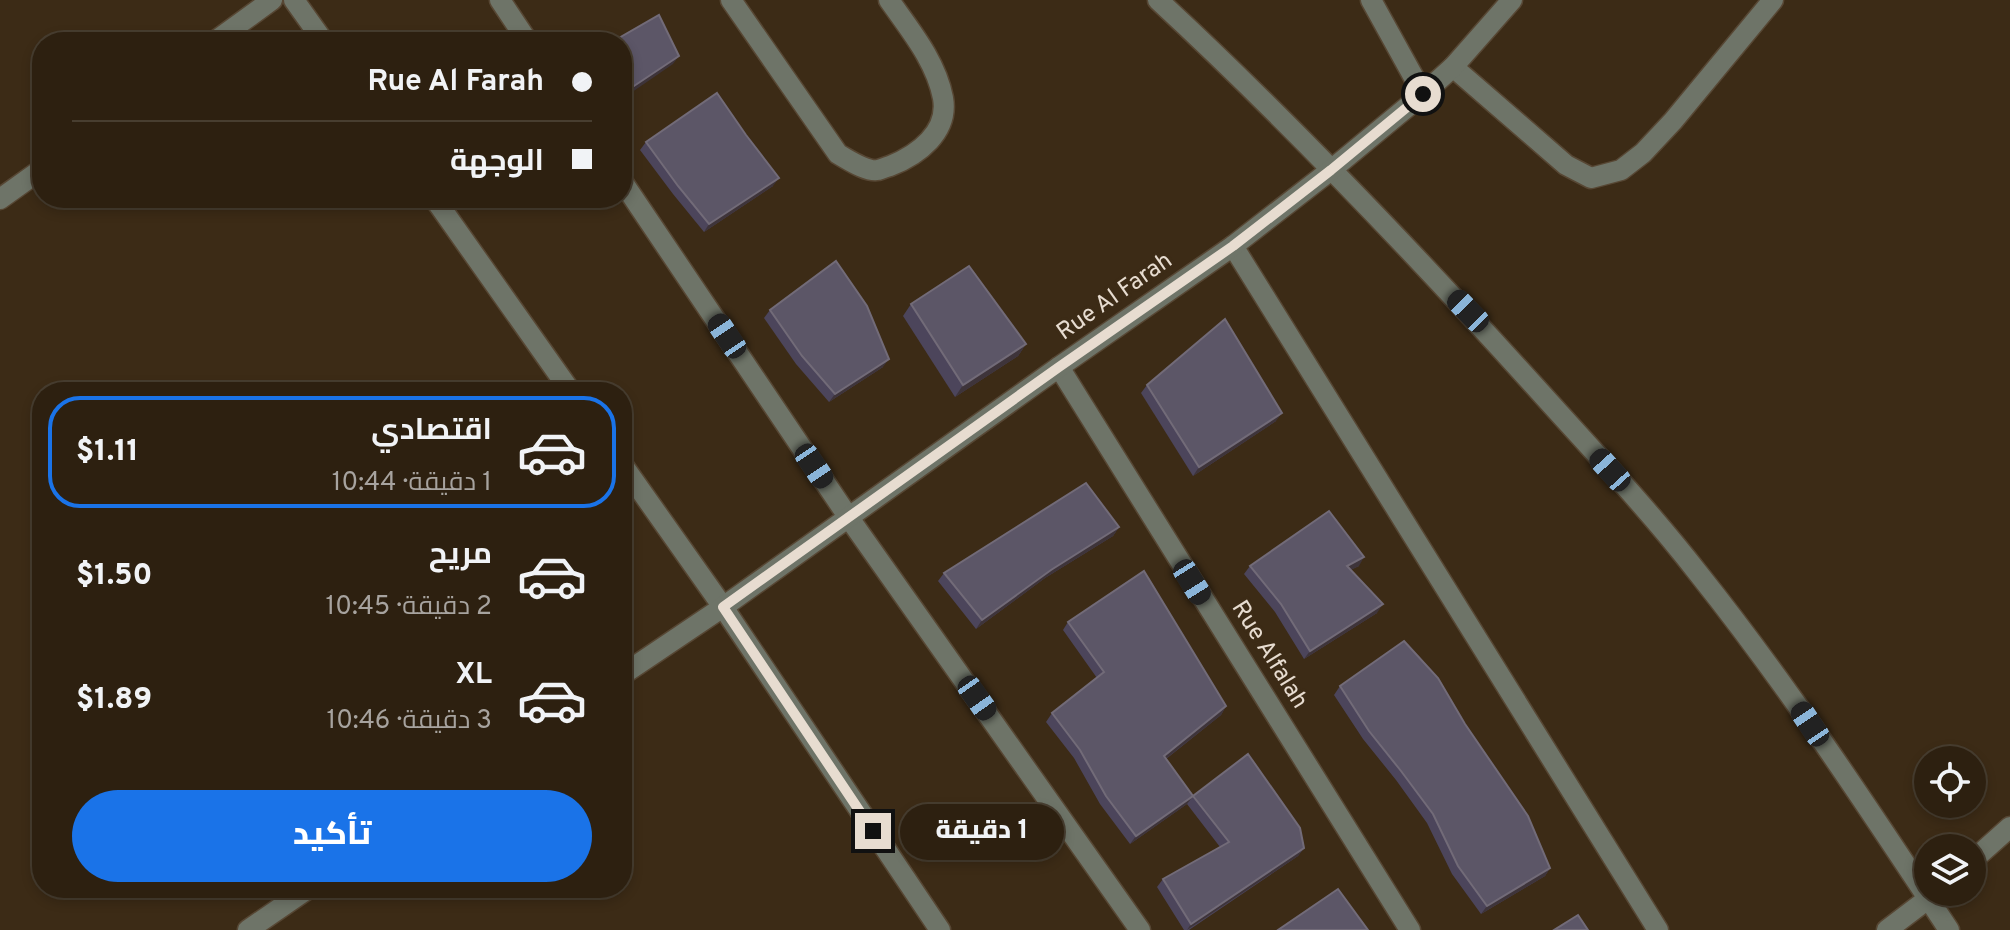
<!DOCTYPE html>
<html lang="ar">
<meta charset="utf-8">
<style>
:root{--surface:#2d2010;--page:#392d1e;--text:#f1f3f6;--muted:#a7a39f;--line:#483e30;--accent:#1a73e8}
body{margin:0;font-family:Overpass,Cairo,sans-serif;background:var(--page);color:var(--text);direction:rtl;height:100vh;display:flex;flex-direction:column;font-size:30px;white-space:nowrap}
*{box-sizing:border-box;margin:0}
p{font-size:26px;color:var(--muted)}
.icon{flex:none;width:44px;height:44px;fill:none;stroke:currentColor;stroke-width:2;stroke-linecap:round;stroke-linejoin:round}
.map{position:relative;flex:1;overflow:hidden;direction:ltr}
.details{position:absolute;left:32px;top:382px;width:600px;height:516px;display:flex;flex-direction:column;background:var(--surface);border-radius:32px;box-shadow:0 4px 12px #0003,0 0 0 2px var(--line);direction:rtl}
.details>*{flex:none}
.banner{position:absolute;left:32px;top:32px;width:600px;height:176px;border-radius:32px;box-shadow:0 4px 12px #0003,0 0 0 2px var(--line);direction:rtl;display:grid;align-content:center;height:176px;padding:0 40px;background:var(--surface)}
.tools{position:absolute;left:1914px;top:746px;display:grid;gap:16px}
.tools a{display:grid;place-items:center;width:72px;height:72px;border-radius:50%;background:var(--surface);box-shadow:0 4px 12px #0003,0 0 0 2px var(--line);font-size:40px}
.end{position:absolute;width:36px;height:36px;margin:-18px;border:10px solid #e7dcd0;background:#111;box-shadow:0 0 0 4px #111}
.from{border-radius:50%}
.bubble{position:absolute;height:56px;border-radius:28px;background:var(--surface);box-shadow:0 4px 12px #0003,0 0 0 2px var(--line);font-size:26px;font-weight:800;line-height:56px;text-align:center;direction:rtl}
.car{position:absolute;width:24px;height:48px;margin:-24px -12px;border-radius:10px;box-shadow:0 0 6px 2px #0007;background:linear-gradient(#222 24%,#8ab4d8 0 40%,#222 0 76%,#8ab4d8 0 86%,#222 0)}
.banner b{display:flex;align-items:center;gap:28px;height:76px;font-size:30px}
.banner b+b{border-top:2px solid var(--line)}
.banner i{width:20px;height:20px;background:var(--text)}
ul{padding:14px 0 0;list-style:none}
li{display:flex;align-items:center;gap:24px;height:112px;margin:0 16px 12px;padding:0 24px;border:4px solid transparent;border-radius:32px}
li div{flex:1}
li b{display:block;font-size:30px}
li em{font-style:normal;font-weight:800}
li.current{border-color:var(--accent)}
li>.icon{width:72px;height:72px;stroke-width:1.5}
.button{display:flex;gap:16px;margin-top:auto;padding:16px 40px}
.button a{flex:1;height:92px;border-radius:48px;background:var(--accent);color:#fff;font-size:32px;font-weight:800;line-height:92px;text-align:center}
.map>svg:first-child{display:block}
</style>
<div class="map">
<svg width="2010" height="930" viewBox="0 0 2010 930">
<rect width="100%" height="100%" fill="#3c2b16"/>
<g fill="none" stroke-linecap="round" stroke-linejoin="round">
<g stroke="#574734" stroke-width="23">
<g id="minor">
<path d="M294,0L324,42"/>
<path d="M500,0L528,42"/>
<path d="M731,0L838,154C849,160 866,172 878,170C882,169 886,167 890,166C918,155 949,132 943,98C936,61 910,30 889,0"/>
<path d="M1158,0C1292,124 1418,257 1540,392C1594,452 1649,510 1698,573C1789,687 1869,809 1949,930"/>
<path d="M1371,0L1423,94"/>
<path d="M214,42L272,0"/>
<path d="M1453,67L1566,165L1591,178L1621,170L1643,153L1673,121L1773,0"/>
<path d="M622,181L849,518L1140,930"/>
<path d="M434,198L571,392"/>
<path d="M0,199L42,169"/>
<path d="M1233,246L1658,930"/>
<path d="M1059,367L1410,930"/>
<path d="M622,464L723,607L940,930"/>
<path d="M622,675L723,607L1059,367L1233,246L1331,170L1423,94L1453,67L1512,0"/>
<path d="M1972,861L2010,827"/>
<path d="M248,930L309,888"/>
<path d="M1887,930L1937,892"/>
</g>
</g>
<use href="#minor" stroke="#6e7468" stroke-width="20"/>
</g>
<g fill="#4c455b">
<path d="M646,142L773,186L704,232L673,194L640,150Z"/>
<path d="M911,304L1026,344L1018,356L955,397L903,316Z"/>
<path d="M770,310L883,367L829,402L796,364L764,318Z"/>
<path d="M1147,385L1276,421L1193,476L1141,393Z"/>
<path d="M1119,527L1113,536L1045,578L976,629L938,581L944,573Z"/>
<path d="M1250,566H1359L1350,570L1377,613L1304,659L1275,612L1244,574Z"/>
<path d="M1068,622L1226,706L1221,715L1166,759L1193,796L1304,848L1298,856L1189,930H1184L1157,887L1163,879L1220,847L1187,804L1130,844L1100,804L1074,758L1046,722L1052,713L1097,678L1063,630Z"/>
<path d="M1340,686L1550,868L1545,876L1481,914L1452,874L1427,823L1396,780L1363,739L1334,695Z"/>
</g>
<g fill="#3e343a">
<path d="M679,56L673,64L622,99V94Z"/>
<path d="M779,178L773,186L704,232L709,224Z"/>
<path d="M1026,344L1018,356L955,397L963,385Z"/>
<path d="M889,359L883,367L829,402L835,394Z"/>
<path d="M1282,413L1276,421L1193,476L1199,467Z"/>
<path d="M1119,527L1113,536L1045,578L976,629L982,620L1051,570Z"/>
<path d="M1364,557L1359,566L1341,575L1347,566Z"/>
<path d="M1383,604L1377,613L1304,659L1310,651Z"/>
<path d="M1226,706L1221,715L1158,765L1164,756Z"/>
<path d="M1193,796L1187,804L1130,844L1136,836Z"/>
<path d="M1304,848L1298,856L1187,930L1191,924Z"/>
<path d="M1550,868L1545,876L1481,914L1487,906Z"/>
</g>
<g fill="#5c5667" stroke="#726b78" stroke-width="2">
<path d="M659,15L679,56L622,94V42H612Z"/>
<path d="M717,93L746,135L779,178L709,224L678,186L646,142Z"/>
<path d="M836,261L867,306L889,359L835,394L802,356L770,310Z"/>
<path d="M969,266L1026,344L963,385L911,304Z"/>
<path d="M1225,319L1282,413L1199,467L1147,385Z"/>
<path d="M1086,483L1119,527L1051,570L982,620L944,573Z"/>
<path d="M1329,511L1364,557L1347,566L1383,604L1310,651L1281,604L1250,566Z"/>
<path d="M1144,571L1226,706L1164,756L1193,796L1136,836L1106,796L1080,750L1052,713L1104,672L1068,622Z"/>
<path d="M1404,641L1438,678L1465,724L1528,816L1550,868L1487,906L1458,866L1433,814L1401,771L1369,731L1340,686Z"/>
<path d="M1248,754L1300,828L1304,848L1191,924L1163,879L1229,842L1193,796Z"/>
<path d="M1338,889L1368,930H1278Z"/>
<path d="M1578,915L1588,930H1554Z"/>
</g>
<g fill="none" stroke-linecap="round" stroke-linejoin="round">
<path stroke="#e7dcd0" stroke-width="10" d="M873,831L723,607L1059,367L1233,246L1331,170L1423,94"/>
</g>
<g text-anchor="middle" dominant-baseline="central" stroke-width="6" stroke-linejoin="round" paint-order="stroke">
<g font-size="24" fill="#e7dcd0" stroke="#3c2b16">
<text transform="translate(1115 297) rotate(-35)">Rue Al Farah</text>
<text transform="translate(1269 655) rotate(58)">Rue Alfalah</text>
</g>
</g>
</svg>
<div class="tools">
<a><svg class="icon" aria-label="locate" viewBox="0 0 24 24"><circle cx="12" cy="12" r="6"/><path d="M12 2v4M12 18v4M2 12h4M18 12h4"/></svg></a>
<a><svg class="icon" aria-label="layers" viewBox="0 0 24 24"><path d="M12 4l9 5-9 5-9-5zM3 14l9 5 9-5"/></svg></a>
</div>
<i class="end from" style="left:1423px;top:94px"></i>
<i class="end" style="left:873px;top:831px"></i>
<div class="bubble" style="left:900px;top:804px;width:164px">1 دقيقة</div>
<i class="car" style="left:1468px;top:311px;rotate:316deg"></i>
<i class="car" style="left:727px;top:336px;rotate:326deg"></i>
<i class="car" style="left:814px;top:466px;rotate:146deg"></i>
<i class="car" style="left:1610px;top:470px;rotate:318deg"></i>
<i class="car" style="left:1192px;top:582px;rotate:148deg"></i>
<i class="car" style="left:977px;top:698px;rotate:145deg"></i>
<i class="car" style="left:1810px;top:724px;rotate:326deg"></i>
<div class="banner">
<b><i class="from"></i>Rue Al Farah</b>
<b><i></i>الوجهة</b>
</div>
<section class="details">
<ul>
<li class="current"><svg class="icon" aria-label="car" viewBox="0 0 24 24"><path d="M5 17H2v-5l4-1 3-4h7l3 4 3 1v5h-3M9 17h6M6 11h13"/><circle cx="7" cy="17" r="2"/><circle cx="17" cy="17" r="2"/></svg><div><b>اقتصادي</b><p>1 دقيقة · 10:44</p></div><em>$1.11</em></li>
<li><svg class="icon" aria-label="car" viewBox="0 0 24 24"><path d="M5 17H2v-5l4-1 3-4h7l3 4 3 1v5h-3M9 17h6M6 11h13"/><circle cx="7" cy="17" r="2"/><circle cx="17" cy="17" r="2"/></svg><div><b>مريح</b><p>2 دقيقة · 10:45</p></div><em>$1.50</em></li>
<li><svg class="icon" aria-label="car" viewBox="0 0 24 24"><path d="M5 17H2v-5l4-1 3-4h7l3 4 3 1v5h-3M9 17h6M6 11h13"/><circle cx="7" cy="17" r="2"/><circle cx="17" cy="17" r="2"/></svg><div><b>XL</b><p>3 دقيقة · 10:46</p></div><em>$1.89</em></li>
</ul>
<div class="button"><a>تأكيد</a></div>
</section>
</div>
